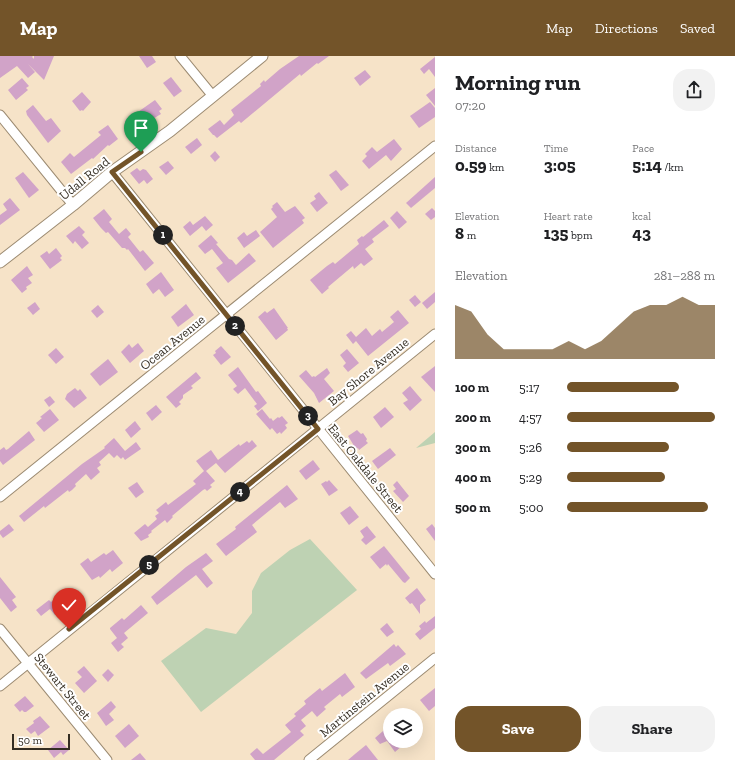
<!DOCTYPE html>
<html lang="en">
<head>
<meta charset="utf-8">
<style>
  :root { --surface:#fff; --page:#f2f2f2; --text:#202124; --muted:#757577; --accent:#735429 }
  body { margin:0; font-family:"Zilla Slab",serif; background:var(--page); color:var(--text); height:100vh; display:flex; flex-direction:column; font-size:15px; white-space:nowrap }
  * { box-sizing:border-box; margin:0 }
  p { font-size:13px; color:var(--muted) }
  .icon { flex:none; width:22px; height:22px; fill:none; stroke:currentColor; stroke-width:2; stroke-linecap:round; stroke-linejoin:round }
  .map { position:relative; flex:1; overflow:hidden }
  .details { display:flex; flex-direction:column; background:var(--surface); width:300px }
  .details>* { flex:none }
  .tools { position:absolute; left:383px; top:652px; display:grid; gap:8px }
  .tools a { display:grid; place-items:center; width:40px; height:40px; border-radius:50%; background:var(--surface); box-shadow:0 4px 16px #0002; font-size:20px }
  .scale { position:absolute; left:12px; bottom:10px; width:58px; box-sizing:border-box; padding-left:4px; border:2px solid #342d22; border-top:0; font-size:11px; line-height:14px; white-space:nowrap; color:#342d22; -webkit-text-stroke:3px #fff; paint-order:stroke }
  .pin { position:absolute; display:grid; place-items:center; width:34px; height:34px; color:#fff; margin:-41px -17px; border-radius:50% 50% 50% 0; rotate:-45deg; box-shadow:0 0 4px #0007 }
  .pin .icon { rotate:45deg }
  .km { position:absolute; width:20px; height:20px; margin:-10px; border-radius:50%; background:#222; color:#fff; font-size:11px; line-height:20px; text-align:center }
  .round { display:grid; place-items:center; flex:none; width:42px; height:42px; border-radius:16px; background:var(--page) }
  .headline { display:flex; align-items:center; justify-content:space-between; height:68px; padding:0 20px }
  h1 { font-size:22px; font-weight:700; line-height:30px }
  .metrics { display:grid; grid-template-columns:repeat(3,1fr); gap:6px; height:68px; padding:4px 20px }
  .metrics div { display:grid; align-content:center }
  .metrics b { font-size:17px; font-weight:700 }
  .metrics small { font-size:11px; font-weight:400 }
  .metrics p { font-size:11px }
  .chart { height:112px; padding:8px 20px }
  .chart p { display:flex; justify-content:space-between }
  .chart svg { width:100%; height:72px; margin-top:4px; fill:var(--accent); opacity:.7 }
  .action { display:flex; gap:8px; margin-top:auto; padding:8px 20px }
  .action a { flex:1; height:46px; border-radius:16px; background:var(--accent); color:#fff; font-size:16px; font-weight:700; line-height:46px; text-align:center }
  .action a+a { background:var(--page); color:var(--text) }
  ul { padding:0 20px; list-style:none; font-size:13px }
  li { display:grid; grid-template-columns:64px 48px 1fr; align-items:center; height:30px }
  li i { height:10px; border-radius:5px; background:var(--accent) }
  header { display:flex; align-items:center; gap:24px; box-sizing:border-box; height:56px; padding:0 20px; background:var(--accent); color:#fff }
  header strong { font-size:19px }
  nav { display:flex; gap:22px; margin-inline-start:auto; font-size:14px }
  main { display:flex; flex:1; min-height:0 }
  .map>svg:first-child { display:block }
  .green { fill:#bed2b3 }
  .building { fill:#d1a3c8 }
  .lines { fill:none; stroke-linecap:round; stroke-linejoin:round }
  .minor-casing { stroke:#9c8b72; stroke-width:11 }
  .tertiary-casing { stroke:#9c8b72; stroke-width:13 }
  .minor { stroke:#fff; stroke-width:9 }
  .tertiary { stroke:#fff; stroke-width:11 }
  .route-casing { stroke:#fff; stroke-width:8 }
  .route { stroke:#735429; stroke-width:5 }
  .labels { text-anchor:middle; stroke-width:4; stroke-linejoin:round; paint-order:stroke }
  .street-label { font-size:13px; fill:#342d22; stroke:#fff }
</style>
</head>
<body>
<header>
<strong>Map</strong>
<nav><a>Map</a><a>Directions</a><a>Saved</a></nav>
</header>
<main>
<div class="map">
<svg width="435" height="704" viewBox="0 0 435 704">
  <rect width="100%" height="100%" fill="#f6e3c8"/>
  <g class="green">
    <path d="M435 376V387L416 392Z"/>
    <path d="M310 483 357 534 201 656 161 605 206 572 236 578 252 557V535L261 517 290 494Z"/>
  </g>
  <g class="building">
    <path d="M0 0H33L32 1 34 3V0H54L44 24 28 8 35 16 28 22 17 10 0 22Z"/>
    <path d="M139 0H152L156 6 147 12Z"/>
    <path d="M299 0H329L318 8 317 7 301 20 300 18 241 67 239 65 217 82 214 79H213L208 73 220 64 224 69 234 59 231 54 261 30 260 28 264 24 265 26 280 13Z"/>
    <path d="M435 1V21L429 13 424 18 420 13Z"/>
    <path d="M365 14 371 21 360 30 354 22Z"/>
    <path d="M171 21 182 35 174 41 163 27Z"/>
    <path d="M22 22 29 30 26 32 28 34 16 44 8 34Z"/>
    <path d="M435 32V50L426 39Z"/>
    <path d="M82 36 91 46 83 55 82 54 80 55 79 54 72 45Z"/>
    <path d="M155 44 162 53 159 55 161 58 151 64 149 61 132 74 125 65Z"/>
    <path d="M430 46 435 52V61L419 72 410 60Z"/>
    <path d="M33 49 46 65 51 62 61 75 48 87 27 59 26 55Z"/>
    <path d="M108 69 118 83 109 90 108 89 93 103 92 102 71 118 61 106 70 97 74 101 101 79 98 76Z"/>
    <path d="M197 82 202 89 191 98 185 91Z"/>
    <path d="M394 83 402 93 391 105 386 99 369 113 362 105 367 100 365 98 372 91 377 96Z"/>
    <path d="M215 95 220 101 215 106 210 100Z"/>
    <path d="M168 105 174 112 166 119 159 111Z"/>
    <path d="M137 112 140 115 143 113 146 114 153 123 147 128 144 124 139 128 130 117Z"/>
    <path d="M336 114 349 129 341 135 329 119Z"/>
    <path d="M23 116 39 134 29 142 15 122Z"/>
    <path d="M435 121V132L411 152 406 147Z"/>
    <path d="M319 136 328 147 317 156 310 147 316 143 314 140Z"/>
    <path d="M10 142 20 154 0 169V159L7 154 3 148Z"/>
    <path d="M277 146 285 156 295 150 305 162 302 164 304 167 273 192 260 176 277 161 271 153 273 151 272 150Z"/>
    <path d="M432 152 435 155V161L431 164 425 158Z"/>
    <path d="M104 153 112 163 109 166 119 178 126 172 131 178 128 181 140 196 143 194 154 207 145 215 128 193 127 194 125 192H122L108 176 106 177 101 172 93 162Z"/>
    <path d="M397 155 407 166 399 173 390 162Z"/>
    <path d="M205 160 213 169 206 175 202 170 190 180 183 171 190 165 193 169Z"/>
    <path d="M384 164 389 170 372 183 374 186 365 193 373 203 364 210 361 207 354 213 353 210 328 231 329 232 322 238 310 224 327 210 333 206 335 208 359 188 357 184 362 180 363 181Z"/>
    <path d="M79 170 85 176 82 179 89 187 82 193 75 185 73 188 66 180Z"/>
    <path d="M256 174 260 180 244 192 237 182 244 176 247 180Z"/>
    <path d="M211 179 218 187 216 188 229 203 232 204 236 209 249 197 256 205 228 227 216 212 223 207 212 193 205 198 198 190Z"/>
    <path d="M56 192 62 200 60 202 62 204 50 213 40 200 47 195 49 198Z"/>
    <path d="M27 210 33 219 28 222 32 227 26 231 27 233 22 237 11 224Z"/>
    <path d="M161 216 174 234 165 241 159 233 153 238 146 228Z"/>
    <path d="M435 236V246L427 253 422 247Z"/>
    <path d="M415 239 421 246 415 251 409 244Z"/>
    <path d="M35 246 40 253 33 259 27 252Z"/>
    <path d="M186 248 194 259 178 271 171 261Z"/>
    <path d="M98 249 104 256 97 262 91 255Z"/>
    <path d="M274 252 288 272H287L288 274 276 284 258 261 265 255 267 257Z"/>
    <path d="M398 254 409 267 368 300 356 285 353 288 346 279 351 275 356 281 366 272 372 280 380 273 382 276 394 266 390 261Z"/>
    <path d="M138 287 144 295 130 307 121 296 129 288 132 292Z"/>
    <path d="M221 290 231 301 221 309 213 299 216 297 215 295Z"/>
    <path d="M56 292 64 301 56 308 48 299Z"/>
    <path d="M347 293 359 307 348 316 343 310 346 307 340 299Z"/>
    <path d="M108 303 118 316 100 330 90 318Z"/>
    <path d="M435 310V336L421 321Z"/>
    <path d="M238 311 256 336 258 335 267 347 258 355 254 350 257 348 245 332 238 338 233 333 237 330 228 319Z"/>
    <path d="M327 312 330 317 324 323 334 335 319 347 314 337 299 320 306 314 312 321 314 320 315 321Z"/>
    <path d="M196 316 201 322 191 330 193 332 183 339V342L179 346 181 348 176 352 166 341Z"/>
    <path d="M410 330 422 344 410 355 403 347 408 344 402 337Z"/>
    <path d="M75 332 78 335 80 333 87 342 74 352 65 343 67 338Z"/>
    <path d="M50 340 55 346 49 351 44 344Z"/>
    <path d="M156 349 162 356 152 365 146 357Z"/>
    <path d="M385 351 394 361 381 372 373 361Z"/>
    <path d="M50 353 59 364 44 376 36 367 42 362 40 361Z"/>
    <path d="M262 353 270 363 271 362 273 365 278 361 279 362 282 360 288 367 285 369 287 372 281 378 280 376 277 378 272 372 270 374 256 358Z"/>
    <path d="M135 365 141 373 131 382 125 374Z"/>
    <path d="M357 374 361 378 363 377 367 383 366 385 368 387 359 394 358 392 356 393 348 380Z"/>
    <path d="M29 375 35 384 3 409 0 405V394L4 391 6 394 8 393Z"/>
    <path d="M114 382 125 395 136 386 141 393 125 404 123 401 121 403 117 399 114 402 109 397 99 406 101 409 97 412 100 416 91 424 86 418 75 428 76 430 72 434 69 436 68 434 45 452 44 450 24 466 19 460 82 408 105 392 104 391Z"/>
    <path d="M252 384 257 390 225 417 216 407 206 415 215 425 210 429 212 431 207 435 205 433 203 434 172 460 173 461 167 467 165 464 151 475 152 476 148 479 149 481 141 485 134 477 145 468 148 471 157 463 155 460 159 457 156 454 166 446 168 449 196 428 193 425 204 415 196 405 211 394 218 404 239 388 240 390 247 385 249 387Z"/>
    <path d="M390 392 396 399 378 413 372 405Z"/>
    <path d="M313 404 320 413 306 424 299 415Z"/>
    <path d="M329 424 338 434 329 440 321 428 326 425 327 426Z"/>
    <path d="M397 425 409 440 403 446 393 435 396 433 393 429Z"/>
    <path d="M137 426 144 436 136 442 128 432Z"/>
    <path d="M287 429 298 443 285 452 280 446 264 459 252 469 257 476 226 500 216 488 236 473 235 471Z"/>
    <path d="M350 450 359 461 349 469 340 457Z"/>
    <path d="M9 468 14 474 3 482 0 478V475Z"/>
    <path d="M432 468 435 472V485L426 473Z"/>
    <path d="M367 470 376 481 366 489 361 484 364 481 360 475Z"/>
    <path d="M384 490 410 522 405 527 403 526 388 508 387 510 386 508 380 513 370 501Z"/>
    <path d="M113 494 123 507 112 516 110 513 100 522 99 520 92 524 80 508 88 502 91 506 104 497 106 499Z"/>
    <path d="M206 497 213 505 202 513 213 527 207 532 196 519 157 549 151 541 186 511Z"/>
    <path d="M0 521 16 541 12 544 17 551 11 556 0 542Z"/>
    <path d="M417 532 426 544 420 549V558L412 547 410 548 405 542Z"/>
    <path d="M60 539 68 549 55 559 50 553 41 560 36 554 49 544 51 546Z"/>
    <path d="M141 549 148 557 124 577 128 582 121 588 124 591 118 596 111 587 117 582 110 573V572L122 562 124 564Z"/>
    <path d="M435 560V572L420 584 415 578 421 573 419 570 425 565 426 567Z"/>
    <path d="M387 567 394 576 387 581 380 573Z"/>
    <path d="M394 588 396 591 398 589 406 598 390 610 388 607 366 623 360 617Z"/>
    <path d="M84 610 97 625 84 637 75 627 82 621 77 616Z"/>
    <path d="M108 613 114 619 108 626 102 619Z"/>
    <path d="M345 617 355 631 342 641 340 638 324 651 326 653 317 661 312 655 301 664 306 670 300 675 304 679 274 704H255L250 698 257 692 263 698 291 676 285 669 296 660 294 658 306 648 304 645 320 632 322 635Z"/>
    <path d="M435 632V650L429 655 420 644Z"/>
    <path d="M25 640 34 650 26 656H24L22 654 20 656 14 649Z"/>
    <path d="M111 645 116 651 109 658 114 664 106 670 97 657Z"/>
    <path d="M40 660 50 671 38 680 35 675 31 678 26 673 34 667 33 665Z"/>
    <path d="M129 668 139 680 125 692 115 680Z"/>
    <path d="M390 669V685H400L403 689 395 696 387 685 380 688 375 682Z"/>
    <path d="M60 684 69 694 63 699 61 696 54 702 48 694Z"/>
    <path d="M366 689 378 704H348L355 698Z"/>
    <path d="M140 697 146 704H131Z"/>
  </g>
  <g class="lines">
    <defs>
      <g id="minor">
        <path d="M180 0 212 39"/>
        <path d="M0 59 73 149"/>
        <path d="M112 116 435 518"/>
        <path d="M0 441 435 90"/>
        <path d="M0 573 107 704"/>
        <path d="M0 630 435 278"/>
        <path d="M309 704 435 602"/>
      </g>
      <path id="tertiary" d="M0 206 73 149 112 116 170 75 262 0"/>
    </defs>
    <use href="#minor" class="minor-casing"/>
    <use href="#tertiary" class="tertiary-casing"/>
    <use href="#minor" class="minor"/>
    <use href="#tertiary" class="tertiary"/>
  </g>
  <g class="lines">
    <defs>
      <path id="route" d="M69 573 318 373 112 116 141 96"/>
    </defs>
    <use href="#route" class="route-casing"/>
    <use href="#route" class="route"/>
  </g>
  <g class="labels">
    <g class="street-label">
      <text transform="translate(84 122) rotate(-39)" y="5">Udall Road</text>
      <text transform="translate(172 286) rotate(-39)" y="5">Ocean Avenue</text>
      <text transform="translate(368 315) rotate(-39)" y="5">Bay Shore Avenue</text>
      <text transform="translate(366 412) rotate(51)" y="5">East Oakdale Street</text>
      <text transform="translate(63 630) rotate(51)" y="5">Stewart Street</text>
      <text transform="translate(364 643) rotate(-39)" y="5">Martinstein Avenue</text>
    </g>
  </g>
</svg>
<div class="tools">
<a><svg class="icon" aria-label="layers" viewBox="0 0 24 24"><path d="M12 4l9 5-9 5-9-5zM3 14l9 5 9-5"/></svg></a>
</div>
<div class="scale">50 m</div>
<div class="pin" style="left:141px;top:96px;background:#1e9e55"><svg class="icon" aria-label="arrive" viewBox="0 0 24 24"><path d="M6 21V4h12l-3 4 3 4H6"/></svg></div>
<div class="pin" style="left:69px;top:573px;background:#d93025"><svg class="icon" aria-label="check" viewBox="0 0 24 24"><path d="M5 12l5 5 9-10"/></svg></div>
<b class="km" style="left:163px;top:179px">1</b>
<b class="km" style="left:235px;top:270px">2</b>
<b class="km" style="left:308px;top:360px">3</b>
<b class="km" style="left:240px;top:436px">4</b>
<b class="km" style="left:149px;top:509px">5</b>
</div>
<section class="details">
<div class="headline"><div><h1>Morning run</h1><p>07:20</p></div><a class="round"><svg class="icon" aria-label="share" viewBox="0 0 24 24"><path d="M12 15V3M7 8l5-5 5 5M5 13v7h14v-7"/></svg></a></div>
<div class="metrics">
<div><p>Distance</p><b>0.59<small> km</small></b></div>
<div><p>Time</p><b>3:05</b></div>
<div><p>Pace</p><b>5:14<small> /km</small></b></div>
</div>
<div class="metrics">
<div><p>Elevation</p><b>8<small> m</small></b></div>
<div><p>Heart rate</p><b>135<small> bpm</small></b></div>
<div><p>kcal</p><b>43</b></div>
</div>
<div class="chart"><p><span>Elevation</span>281–288 m</p>
<svg viewBox="0 0 160 44" preserveAspectRatio="none"><path d="M0 44V11L10 15L20 29L30 38L40 38L50 38L60 38L70 33L80 38L90 33L100 24L110 15L120 11L130 11L140 6L150 11L160 11V44z"/></svg>
</div>
<ul>
<li><b>100 m</b>5:17<i style="width:76%"></i></li>
<li><b>200 m</b>4:57<i style="width:100%"></i></li>
<li><b>300 m</b>5:26<i style="width:69%"></i></li>
<li><b>400 m</b>5:29<i style="width:66%"></i></li>
<li><b>500 m</b>5:00<i style="width:95%"></i></li>
</ul>
<div class="action"><a>Save</a><a>Share</a></div>
</section>
</main>
</body>
</html>
